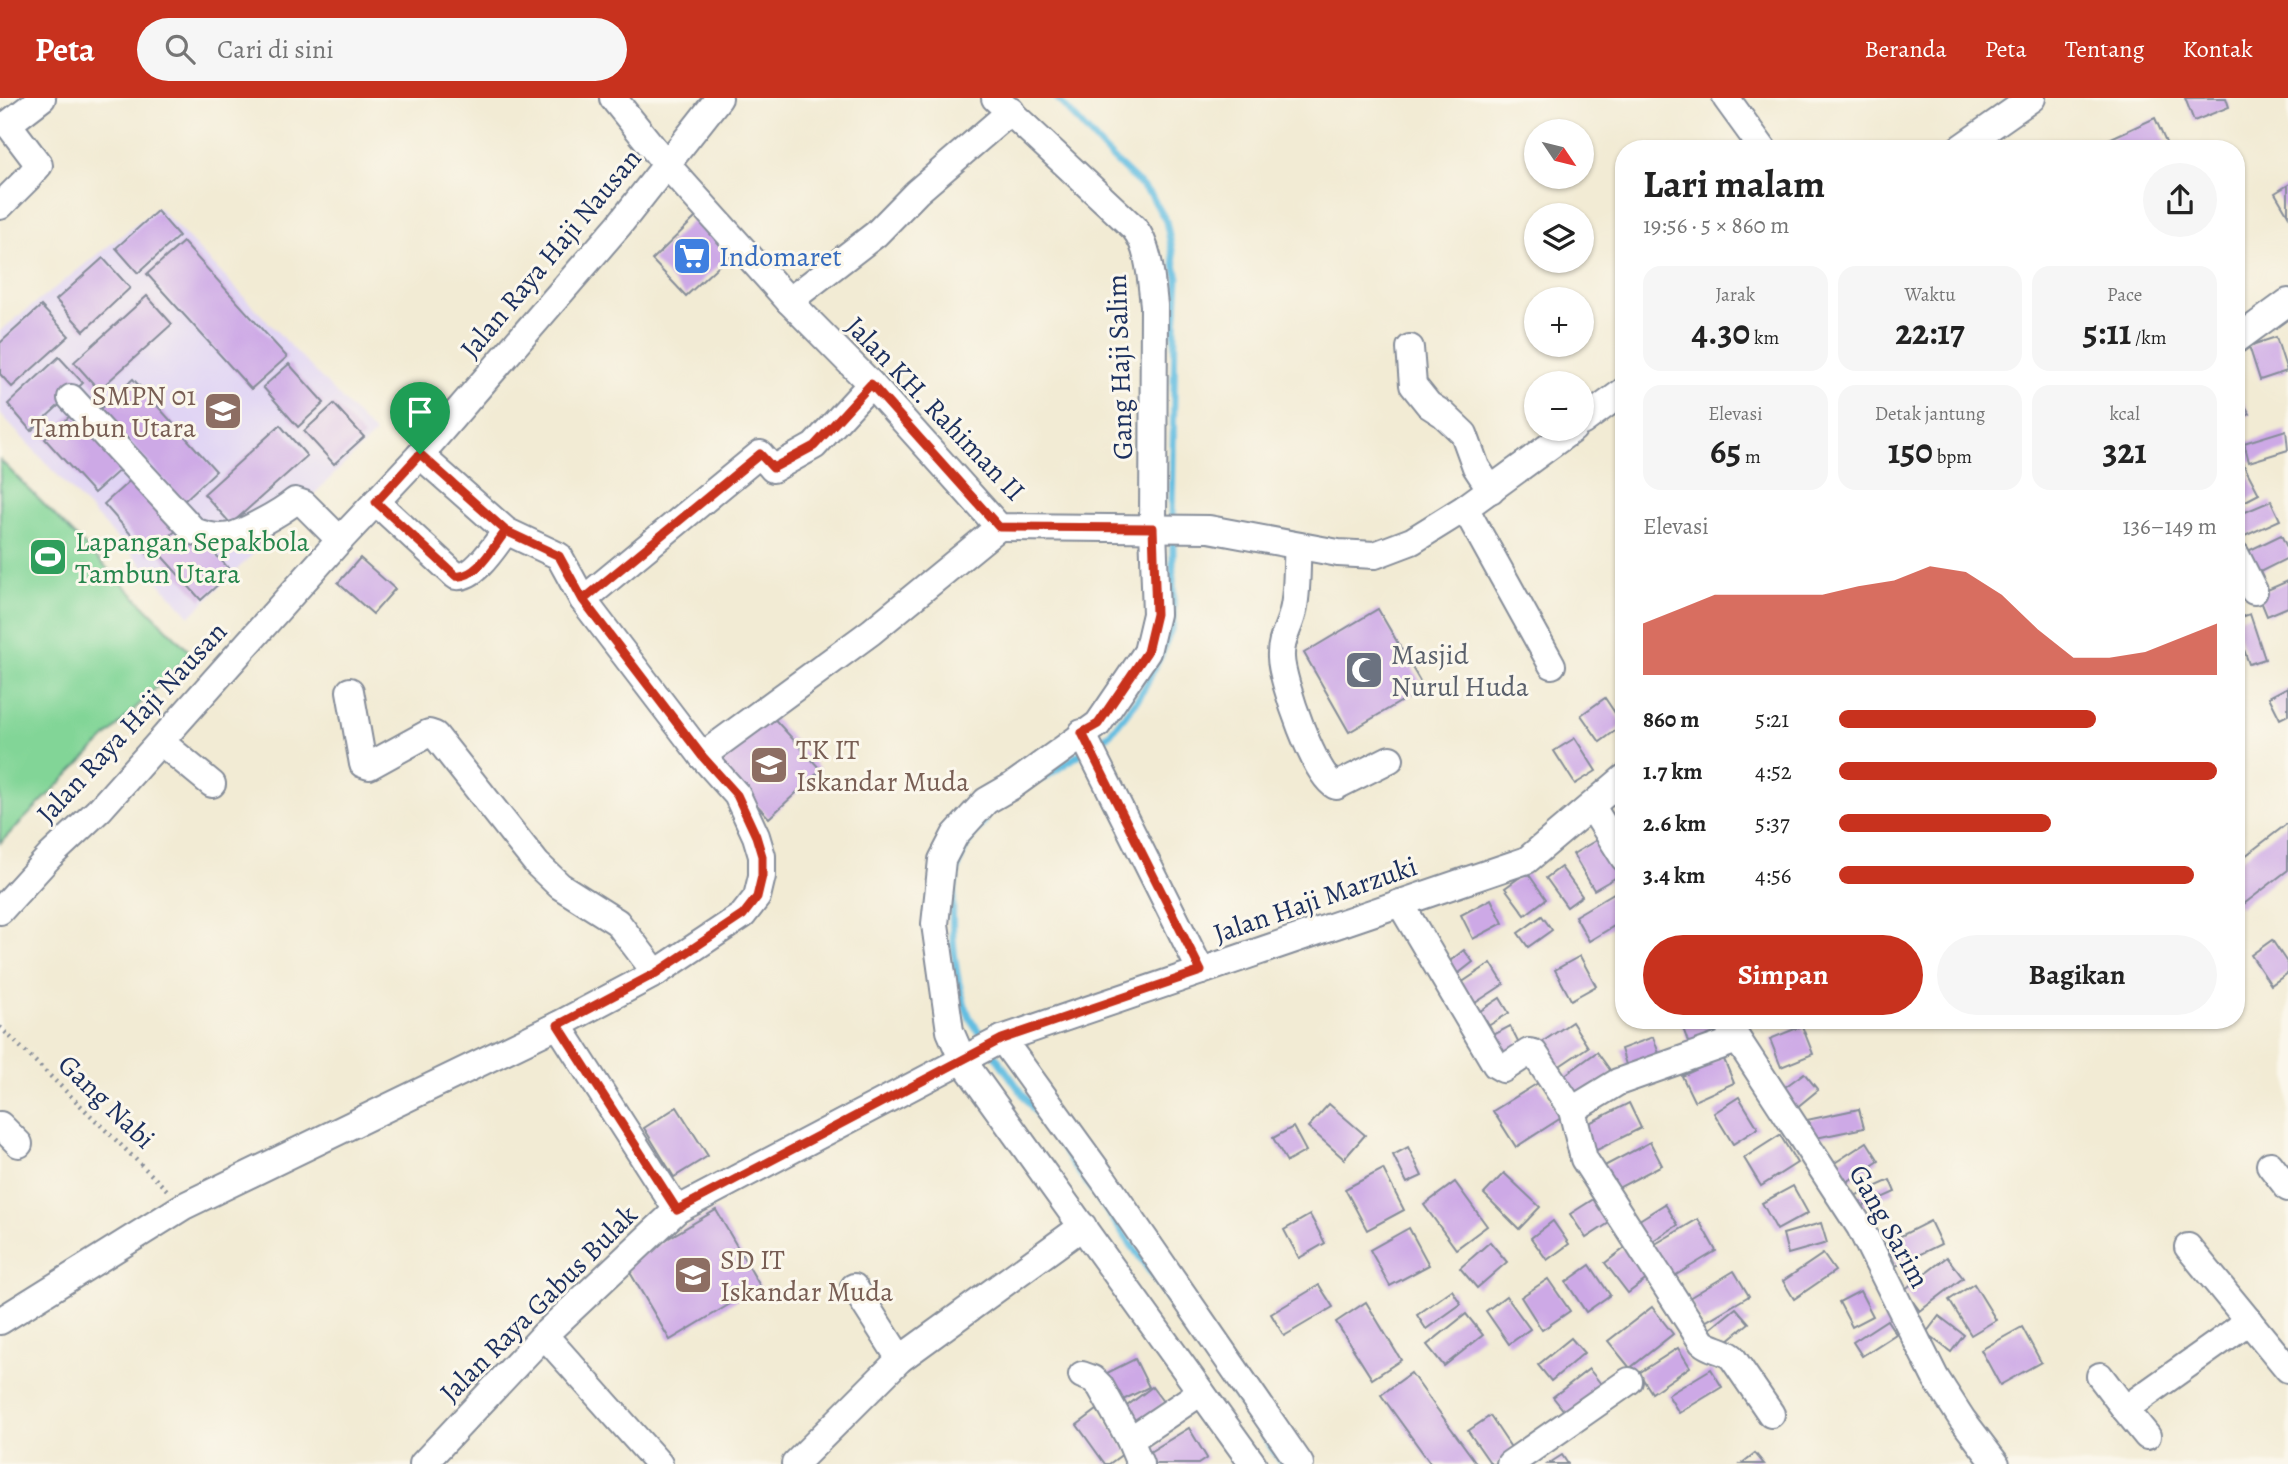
<!DOCTYPE html>
<html lang="id">
<head>
<meta charset="utf-8">
<style>
  :root { --surface:#fff; --page:#f6f6f6; --text:#222; --muted:#767676; --accent:#c8321e }
  body { margin:0; font-family:Alegreya,serif; background:var(--page); color:var(--text); height:100vh; display:flex; flex-direction:column; font-size:26px; white-space:nowrap }
  * { box-sizing:border-box; margin:0 }
  p { font-size:23px; color:var(--muted) }
  .icon { flex:none; width:38px; height:38px; fill:none; stroke:currentColor; stroke-width:2; stroke-linecap:round; stroke-linejoin:round }
  .map { position:relative; flex:1; overflow:hidden }
  .side { position:absolute; left:1615px; top:42px; width:630px; height:889px; display:flex; flex-direction:column; background:var(--surface); border-radius:28px; box-shadow:0 2px 5px #0004 }
  .side>* { flex:none }
  .needle { width:46px; rotate:125deg }
  .controls { position:absolute; left:1524px; top:21px; display:grid; gap:14px }
  .controls a { display:grid; place-items:center; width:70px; height:70px; border-radius:50%; background:var(--surface); box-shadow:0 2px 5px #0004; font-size:35px }
  .pin { position:absolute; display:grid; place-items:center; width:60px; height:60px; color:#fff; margin:-72px -30px; border-radius:50% 50% 50% 0; rotate:-45deg; box-shadow:0 0 7px #0007 }
  .pin .icon { rotate:45deg }
  .round { display:grid; place-items:center; flex:none; width:74px; height:74px; border-radius:37px; background:var(--page) }
  .headline { display:flex; align-items:center; justify-content:space-between; height:119px; padding:0 28px }
  h1 { font-size:38px; font-weight:600; line-height:52px }
  .metrics { display:grid; grid-template-columns:repeat(3,1fr); gap:10px; height:119px; padding:7px 28px }
  .metrics div { display:grid; align-content:center; border-radius:18px; background:var(--page); text-align:center }
  .metrics b { font-size:35px; font-weight:600 }
  .metrics small { font-size:19px; font-weight:400 }
  .metrics p { font-size:19px }
  .chart { height:196px; padding:14px 28px }
  .chart p { display:flex; justify-content:space-between }
  .chart svg { width:100%; height:126px; margin-top:7px; fill:var(--accent); opacity:.7 }
  .cta { display:flex; gap:14px; margin-top:auto; padding:14px 28px }
  .cta a { flex:1; height:80px; border-radius:42px; background:var(--accent); color:#fff; font-size:28px; font-weight:600; line-height:80px; text-align:center }
  .cta a+a { background:var(--page); color:var(--text) }
  ul { padding:0 28px; list-style:none; font-size:23px }
  li { display:grid; grid-template-columns:112px 84px 1fr; align-items:center; height:52px }
  li i { height:18px; border-radius:9px; background:var(--accent) }
  header { display:flex; align-items:center; gap:42px; box-sizing:border-box; height:98px; padding:0 35px; background:var(--accent); color:#fff }
  header strong { font-size:33px }
  nav { display:flex; gap:38px; margin-inline-start:auto; font-size:24px }
  .search { width:490px; height:63px; background:var(--page); display:flex; align-items:center; gap:18px; box-sizing:border-box; padding:0 24px; border-radius:38px; color:var(--muted); font-size:26px }
  .map>svg:first-child { display:block }
  .built { fill:#e0d4f4; fill-rule:evenodd }
  .green { fill:#82d597; stroke:#4e827a; stroke-width:2 }
  .lines { fill:none; stroke-linecap:round; stroke-linejoin:round }
  .stream { stroke:#64bee1; stroke-width:7 }
  .building { fill:#cda9e6 }
  .minor-casing { stroke:#868d99; stroke-width:30 }
  .path { stroke:#868d99; stroke-width:4.5; stroke-dasharray:2 5; stroke-linecap:butt }
  .minor { stroke:#fff; stroke-width:26 }
  .route-casing { stroke:#fff; stroke-width:14 }
  .route { stroke:#c8321e; stroke-width:9 }
  .labels { text-anchor:middle; stroke-width:6; stroke-linejoin:round; paint-order:stroke }
  .street-label { font-size:28px; fill:#1b2f5e; stroke:#fbf7ec }
  .shop-label { font-size:28px; fill:#366cbe; stroke:#fbf7ec; text-anchor:start }
  .education-label { font-size:28px; fill:#785e54; stroke:#fbf7ec; text-anchor:start }
  .leisure-label { font-size:28px; fill:#27864d; stroke:#fbf7ec; text-anchor:start }
  .worship-label { font-size:28px; fill:#5b616d; stroke:#fbf7ec; text-anchor:start }
</style>
</head>
<body>
<header>
<strong>Peta</strong>
<div class="search"><svg class="icon" aria-label="search" viewBox="0 0 24 24"><circle cx="10" cy="10" r="6"/><path d="M15 15l6 6"/></svg>Cari di sini</div>
<nav><a>Beranda</a><a>Peta</a><a>Tentang</a><a>Kontak</a></nav>
</header>
<div class="map">
<svg width="2288" height="1366" viewBox="0 0 2288 1366">
  <rect width="100%" height="100%" fill="#fbf7ec"/>
  <filter id="ink" filterUnits="userSpaceOnUse"><feTurbulence type="fractalNoise" baseFrequency=".0143" numOctaves="2"/><feDisplacementMap in="SourceGraphic" scale="14" xChannelSelector="R" yChannelSelector="G"/><feConvolveMatrix kernelMatrix="1 2 1 2 8 2 1 2 1" color-interpolation-filters="sRGB"/></filter>
  <filter id="wash" filterUnits="userSpaceOnUse"><feTurbulence type="fractalNoise" baseFrequency=".00686" numOctaves="4" result="noise"/><feDisplacementMap in="SourceGraphic" scale="28" xChannelSelector="R" yChannelSelector="G"/><feGaussianBlur stdDeviation="1.57" result="paint"/><feColorMatrix in="noise" values="0 0 0 0 0 0 0 0 0 0 0 0 0 0 0 0 0 1.4 0 .05"/><feComposite in="paint" operator="in"/></filter>
  <g filter="url(#wash)">
    <rect width="100%" height="100%" fill="#f2ebd4"/>
    <path class="built" d="M158 109 375 336 190 518 0 316V276L13 289 68 238 41 208 0 245V233ZM183 144 287 259 252 291 148 175ZM103 160 130 191 84 232 56 202ZM148 198 172 226 99 292 75 264ZM289 266 324 305 298 328 264 290ZM133 281 216 373 184 403 101 311ZM334 306 364 339 334 366 305 333ZM73 316 122 370 94 395ZM279 328 307 358 232 426 204 396ZM135 378 149 456 104 407ZM159 455 231 474 201 502Z"/>
    <path class="green" d="M0 362 191 555 0 745Z"/>
    <g class="lines">
      <g class="stream">
        <path d="M1057 0 1106 54 1151 97 1166 123 1178 180 1175 230 1172 425"/>
        <path d="M1044 680 1110 636 1140 598 1161 557 1173 526V437"/>
        <path d="M984 724C975 735 965 746 961 760 946 802 952 880 970 920 974 927 980 935 985 942"/>
        <path d="M991 952 1135 1152 1283 1366"/>
      </g>
    </g>
    <g id="blocks">
      <g class="building">
        <path d="M2185 0H2226L2229 9 2194 23Z"/>
        <path d="M2155 20 2168 49 2114 51 2109 41Z"/>
        <path d="M2288 87V117L2275 95Z"/>
        <path d="M157 113 179 138 138 175 116 150Z"/>
        <path d="M697 118 732 155 686 198 652 162Z"/>
        <path d="M183 144 287 259 251 291 147 176Z"/>
        <path d="M103 160 130 190 84 233 56 202Z"/>
        <path d="M147 198 172 226 99 292 74 264Z"/>
        <path d="M41 208 69 238 12 289 0 276V245Z"/>
        <path d="M2276 239 2287 273 2260 282 2249 248Z"/>
        <path d="M59 259 83 285 31 333 8 306Z"/>
        <path d="M289 266 324 305 298 329 263 289Z"/>
        <path d="M133 281 216 373 184 403 100 311Z"/>
        <path d="M2236 293 2250 316 2236 324Z"/>
        <path d="M334 306 364 339 334 366 304 333Z"/>
        <path d="M73 315 122 370 94 395 45 341Z"/>
        <path d="M280 327 307 358 231 426 204 396Z"/>
        <path d="M2286 332 2288 352 2249 364 2244 345Z"/>
        <path d="M2241 362 2259 396 2236 408V365Z"/>
        <path d="M135 378 181 428 149 457 104 406Z"/>
        <path d="M2271 403 2280 422 2236 442V418Z"/>
        <path d="M189 428 232 474 201 502 159 455Z"/>
        <path d="M2281 437 2288 451V460L2256 476 2246 454Z"/>
        <path d="M360 460 395 491 373 516 338 485Z"/>
        <path d="M2288 483V509L2267 518 2258 496Z"/>
        <path d="M1378 511 1424 590 1349 634 1304 555Z"/>
        <path d="M2250 516 2265 561 2249 566 2236 529V521Z"/>
        <path d="M2288 589V617L2280 621 2269 599Z"/>
        <path d="M1605 600 1623 627 1600 644 1581 617Z"/>
        <path d="M769 615 821 672 769 720 716 663Z"/>
        <path d="M1575 640 1596 673 1575 686 1554 653Z"/>
        <path d="M2288 725V772L2240 809 2236 805V765Z"/>
        <path d="M1600 740 1622 776 1594 792 1573 756Z"/>
        <path d="M1561 769 1582 798 1567 809 1546 780Z"/>
        <path d="M1527 774 1546 801 1525 817 1505 790Z"/>
        <path d="M1624 789V822L1589 843 1575 818Z"/>
        <path d="M1491 801 1503 825 1473 841 1461 817Z"/>
        <path d="M1542 818 1552 832 1528 849 1518 835Z"/>
        <path d="M2272 842 2288 866V875L2271 887 2251 857Z"/>
        <path d="M1464 852 1473 864 1450 882 1441 870Z"/>
        <path d="M1580 858 1596 888 1571 902 1555 872Z"/>
        <path d="M1491 865 1504 886 1466 911 1452 891Z"/>
        <path d="M1500 900 1509 915 1480 933 1471 919Z"/>
        <path d="M1680 922H1718L1725 939 1691 952Z"/>
        <path d="M1572 924 1588 949 1555 971 1539 946Z"/>
        <path d="M1510 928 1520 948 1497 961 1486 941Z"/>
        <path d="M1802 928 1813 956 1781 969 1770 941Z"/>
        <path d="M1653 939 1662 964 1629 976 1621 951Z"/>
        <path d="M1597 954 1613 976 1574 1004 1558 982Z"/>
        <path d="M1723 959 1734 985 1694 1003 1682 978Z"/>
        <path d="M1804 975 1818 992 1791 1014 1777 995Z"/>
        <path d="M1538 985 1561 1020 1516 1049 1493 1013Z"/>
        <path d="M1739 999 1758 1030 1733 1046 1714 1015Z"/>
        <path d="M1629 1005 1641 1030 1589 1056 1577 1031Z"/>
        <path d="M1329 1006 1365 1037 1344 1061 1308 1029Z"/>
        <path d="M677 1009 708 1058 674 1079 644 1030Z"/>
        <path d="M1859 1011 1864 1030 1811 1041 1807 1022Z"/>
        <path d="M1293 1029 1306 1053 1287 1064 1273 1040Z"/>
        <path d="M1780 1037 1797 1065 1761 1088 1744 1060Z"/>
        <path d="M1650 1044 1662 1067 1607 1096 1595 1073Z"/>
        <path d="M1867 1044 1879 1063 1842 1087 1830 1068Z"/>
        <path d="M1408 1049 1422 1078 1407 1085 1393 1057Z"/>
        <path d="M1383 1071 1404 1112 1367 1132 1345 1091Z"/>
        <path d="M1504 1075 1540 1109 1519 1131 1484 1096Z"/>
        <path d="M1890 1082 1895 1094 1857 1111 1852 1099Z"/>
        <path d="M1455 1084 1487 1128 1456 1151 1424 1107Z"/>
        <path d="M1793 1088 1808 1115 1777 1132 1762 1105Z"/>
        <path d="M1597 1099 1612 1123 1586 1140 1570 1116Z"/>
        <path d="M1665 1106 1678 1127 1646 1147 1633 1126Z"/>
        <path d="M716 1112 760 1188 670 1242 625 1166Z"/>
        <path d="M1310 1117 1325 1145 1299 1160 1284 1132Z"/>
        <path d="M1698 1121 1716 1153 1671 1180 1652 1148Z"/>
        <path d="M1553 1123 1569 1146 1547 1162 1531 1140Z"/>
        <path d="M1930 1123 1941 1146 1896 1168 1885 1146Z"/>
        <path d="M1821 1125 1827 1145 1788 1156 1783 1136Z"/>
        <path d="M1409 1130 1429 1167 1390 1188 1370 1152Z"/>
        <path d="M1490 1144 1507 1164 1477 1190 1460 1170Z"/>
        <path d="M1625 1150 1648 1180 1628 1195 1605 1165Z"/>
        <path d="M1823 1156 1835 1173 1794 1201 1783 1183Z"/>
        <path d="M1947 1159 1963 1180 1920 1213 1904 1192Z"/>
        <path d="M1590 1167 1610 1197 1586 1214 1566 1184Z"/>
        <path d="M1734 1173 1749 1198 1703 1225 1689 1200Z"/>
        <path d="M1548 1181 1570 1213 1542 1232 1521 1199Z"/>
        <path d="M1974 1186 1996 1222 1971 1237 1949 1202Z"/>
        <path d="M1319 1187 1333 1209 1284 1238 1271 1216Z"/>
        <path d="M1452 1192 1461 1206 1426 1231 1417 1217Z"/>
        <path d="M1860 1193 1873 1218 1852 1229 1839 1204Z"/>
        <path d="M1506 1198 1530 1231 1509 1246 1486 1213Z"/>
        <path d="M1366 1204 1401 1262 1372 1281 1336 1224Z"/>
        <path d="M1652 1209 1673 1236 1630 1270 1608 1243Z"/>
        <path d="M1736 1210 1749 1225 1722 1247 1710 1231Z"/>
        <path d="M1466 1216 1483 1237 1444 1268 1427 1247Z"/>
        <path d="M1939 1218 1964 1237 1951 1254 1926 1235Z"/>
        <path d="M1887 1222 1896 1236 1862 1258 1853 1244Z"/>
        <path d="M2022 1229 2041 1264 2000 1287 1981 1252Z"/>
        <path d="M1571 1240 1584 1255 1551 1283 1538 1267Z"/>
        <path d="M1678 1250 1690 1269 1652 1295 1639 1275Z"/>
        <path d="M1135 1261 1149 1289 1117 1305 1103 1277Z"/>
        <path d="M1589 1271 1605 1291 1569 1319 1553 1299Z"/>
        <path d="M1711 1271 1722 1289 1679 1315 1668 1297Z"/>
        <path d="M1411 1275 1477 1366H1431L1381 1297Z"/>
        <path d="M1152 1289 1164 1305 1135 1327 1123 1311Z"/>
        <path d="M1097 1312 1127 1353 1109 1366H1105L1077 1327Z"/>
        <path d="M1490 1318 1514 1354 1496 1366H1491L1468 1333Z"/>
        <path d="M1189 1330 1207 1360 1198 1366H1155L1148 1355Z"/>
        <path d="M1755 1355 1764 1366H1741Z"/>
        <path d="M1562 1357 1568 1366H1548Z"/>
      </g>
    </g>
  </g>
  <g filter="url(#ink)">
    <use href="#blocks" fill-opacity="0" stroke="#868d99" stroke-width="2"/>
    <g class="lines">
      <defs>
        <g id="minor">
          <path d="M613 0 666 66 789 203 871 286 999 429 1209 431 1338 455 1375 457 1412 443 1465 410 1573 331"/>
          <path d="M995 0 1134 130C1150 149 1151 183 1154 207L1153 430 1156 516 1147 554 1098 626 1012 688 986 703 955 737 942 762 935 826 950 933 963 963 1253 1366"/>
          <path d="M1726 0 1763 51"/>
          <path d="M1959 51 2032 0"/>
          <path d="M0 108 27 81 39 67 8 26 42 0"/>
          <path d="M789 203 876 136 917 94 1011 13"/>
          <path d="M2236 242 2288 204"/>
          <path d="M1410 250 1413 287 1429 307 1443 316 1464 336 1476 369 1491 392"/>
          <path d="M71 300 194 433C224 445 236 438 262 424 275 417 284 412 295 403L304 406 340 442"/>
          <path d="M1582 324 1624 293"/>
          <path d="M376 404 456 478C475 481 495 447 506 433"/>
          <path d="M1465 410 1552 567"/>
          <path d="M1298 448C1296 469 1298 493 1293 513 1290 529 1280 541 1281 559 1281 581 1316 683 1336 688L1390 661"/>
          <path d="M2236 457 2254 493"/>
          <path d="M583 502 760 356 773 371 814 348 871 286"/>
          <path d="M350 593 363 666 369 668 429 635 435 637 537 766 560 788 617 824 656 875"/>
          <path d="M1082 635 1201 873"/>
          <path d="M161 644 212 686"/>
          <path d="M702 658 871 534 999 429"/>
          <path d="M1592 709 1624 760"/>
          <path d="M1400 805 1496 967 1503 971 1529 954 1534 955 1572 1012 1618 984 1737 942"/>
          <path d="M0 813 50 758 100 711 340 442 420 357 619 127 719 0"/>
          <path d="M1725 922 1860 1129 1935 1279 1962 1321 1996 1366"/>
          <path d="M558 927 677 1112"/>
          <path d="M1002 941 1104 1082 1300 1366"/>
          <path d="M1572 1012 1584 1061 1702 1244C1711 1252 1722 1251 1732 1259L1771 1316"/>
          <path d="M0 1027 19 1046"/>
          <path d="M2270 1067 2288 1090"/>
          <path d="M2188 1149 2288 1271"/>
          <path d="M854 1189 900 1261"/>
          <path d="M0 1223 184 1108 558 927 656 875 743 817 757 799 762 778V758L756 738 737 697 702 658 583 502 559 458 506 433 420 357"/>
          <path d="M544 1237 659 1366"/>
          <path d="M1082 1277 1093 1281 1100 1288 1130 1342"/>
          <path d="M2100 1278 2125 1311"/>
          <path d="M2147 1338 2125 1311 2249 1223"/>
          <path d="M423 1366 544 1237 677 1112 1002 941 1527 762 1624 680"/>
          <path d="M795 1366 900 1261 1083 1128"/>
          <path d="M1140 1366 1130 1342 1201 1294"/>
          <path d="M1510 1366 1629 1283"/>
        </g>
      </defs>
      <use href="#minor" class="minor-casing"/>
      <path class="path" d="M0 929 167 1092"/>
      <use href="#minor" class="minor"/>
    </g>
  </g>
  <g class="lines" filter="url(#ink)">
    <defs>
      <path id="route" d="M420 356 506 433 559 458 583 502 702 658 737 697 756 738 762 758V778L757 799 743 817 656 875 558 927 677 1112 1002 941 1201 873 1082 635 1098 626 1147 554 1156 516 1153 430 999 429 871 286 814 348 773 370 760 356 583 502 559 458 506 433C494 447 477 481 456 478L376 404 420 356"/>
    </defs>
    <use href="#route" class="route-casing"/>
    <use href="#route" class="route"/>
  </g>
  <defs>
    <symbol id="supermarket-square" viewBox="-11 -11 22 22"><rect x="-9" y="-9" width="18" height="18" rx="4" fill="#3f7fe0" stroke="#fbf7ec"/><path d="M-6-5.5h2.5l.6 2H6L4.5 2H-2.5L-4.4-4H-6ZM-1.5 3.2a1.3 1.3 0 1 0 .1 0ZM3 3.2a1.3 1.3 0 1 0 .1 0Z" fill="#fff"/></symbol>
    <symbol id="school-square" viewBox="-11 -11 22 22"><rect x="-9" y="-9" width="18" height="18" rx="4" fill="#8d6e63" stroke="#fbf7ec"/><path d="M0-5L7-2L0 1L-7-2ZM-4 1L0 2.5L4 1V4Q0 6-4 4Z" fill="#fff"/></symbol>
    <symbol id="stadium-square" viewBox="-11 -11 22 22"><rect x="-9" y="-9" width="18" height="18" rx="4" fill="#2e9e5b" stroke="#fbf7ec"/><path d="M0-5a6.5 5 0 1 0 0 10a6.5 5 0 1 0 0-10ZM-3.5-1.8h7v3.6h-7Z" fill="#fff"/></symbol>
    <symbol id="mosque-square" viewBox="-11 -11 22 22"><rect x="-9" y="-9" width="18" height="18" rx="4" fill="#6b7280" stroke="#fbf7ec"/><path d="M3.5-4.9A6 6 0 1 0 3.5 4.9A5 5 0 1 1 3.5-4.9Z" fill="#fff"/></symbol>
  </defs>
  <g fill-rule="evenodd">
    <use href="#supermarket-square" x="670" y="136" width="44" height="44"/>
    <use href="#school-square" x="201" y="291" width="44" height="44"/>
    <use href="#stadium-square" x="26" y="437" width="44" height="44"/>
    <use href="#mosque-square" x="1342" y="550" width="44" height="44"/>
    <use href="#school-square" x="747" y="645" width="44" height="44"/>
    <use href="#school-square" x="671" y="1155" width="44" height="44"/>
  </g>
  <g class="labels">
    <g class="street-label">
      <text transform="translate(550 155) rotate(-50)" y="10">Jalan Raya Haji Nausan</text>
      <text transform="translate(1119 269) rotate(-92)" y="10">Gang Haji Salim</text>
      <text transform="translate(936 310) rotate(46)" y="10">Jalan KH. Rahiman II</text>
      <text transform="translate(131 624) rotate(-47)" y="10">Jalan Raya Haji Nausan</text>
      <text transform="translate(1315 801) rotate(-19)" y="10">Jalan Haji Marzuki</text>
      <text transform="translate(107 1003) rotate(44)" y="10">Gang Nabi</text>
      <text transform="translate(1890 1128) rotate(61)" y="10">Gang Sarim</text>
      <text transform="translate(538 1205) rotate(-45)" y="10">Jalan Raya Gabus Bulak</text>
    </g>
    <g class="shop-label">
      <text x="719" y="168">Indomaret</text>
    </g>
    <g class="education-label">
      <text x="196" y="307" text-anchor="end">SMPN 01<tspan x="196" dy="32">Tambun Utara</tspan></text>
      <text x="796" y="661">TK IT<tspan x="796" dy="32">Iskandar Muda</tspan></text>
      <text x="720" y="1171">SD IT<tspan x="720" dy="32">Iskandar Muda</tspan></text>
    </g>
    <g class="leisure-label">
      <text x="75" y="453">Lapangan Sepakbola<tspan x="75" dy="32">Tambun Utara</tspan></text>
    </g>
    <g class="worship-label">
      <text x="1391" y="566">Masjid<tspan x="1391" dy="32">Nurul Huda</tspan></text>
    </g>
  </g>
</svg>
<div class="controls">
<a><svg class="needle" viewBox="-14 -14 28 28"><path d="M0-13l5 13h-10z" fill="#e53935"/><path d="M0 13l5-13h-10z" fill="#767676"/></svg></a>
<a><svg class="icon" aria-label="layers" viewBox="0 0 24 24"><path d="M12 4l9 5-9 5-9-5zM3 14l9 5 9-5"/></svg></a>
<a>+</a>
<a>−</a>
</div>
<div class="pin" style="left:420px;top:356px;background:#1e9e55"><svg class="icon" aria-label="arrive" viewBox="0 0 24 24"><path d="M6 21V4h12l-3 4 3 4H6"/></svg></div>
<section class="side">
<div class="headline"><div><h1>Lari malam</h1><p>19:56 · 5 × 860 m</p></div><a class="round"><svg class="icon" aria-label="share" viewBox="0 0 24 24"><path d="M12 15V3M7 8l5-5 5 5M5 13v7h14v-7"/></svg></a></div>
<div class="metrics">
<div><p>Jarak</p><b>4.30<small> km</small></b></div>
<div><p>Waktu</p><b>22:17</b></div>
<div><p>Pace</p><b>5:11<small> /km</small></b></div>
</div>
<div class="metrics">
<div><p>Elevasi</p><b>65<small> m</small></b></div>
<div><p>Detak jantung</p><b>150<small> bpm</small></b></div>
<div><p>kcal</p><b>321</b></div>
</div>
<div class="chart"><p><span>Elevasi</span>136–149 m</p>
<svg viewBox="0 0 160 44" preserveAspectRatio="none"><path d="M0 44V26L10 21L20 16L30 16L40 16L50 16L60 13L70 11L80 6L90 8L100 16L110 28L120 38L130 38L140 36L150 31L160 26V44z"/></svg>
</div>
<ul>
<li><b>860 m</b>5:21<i style="width:68%"></i></li>
<li><b>1.7 km</b>4:52<i style="width:100%"></i></li>
<li><b>2.6 km</b>5:37<i style="width:56%"></i></li>
<li><b>3.4 km</b>4:56<i style="width:94%"></i></li>
</ul>
<div class="cta"><a>Simpan</a><a>Bagikan</a></div>
</section>
</div>
</body>
</html>
